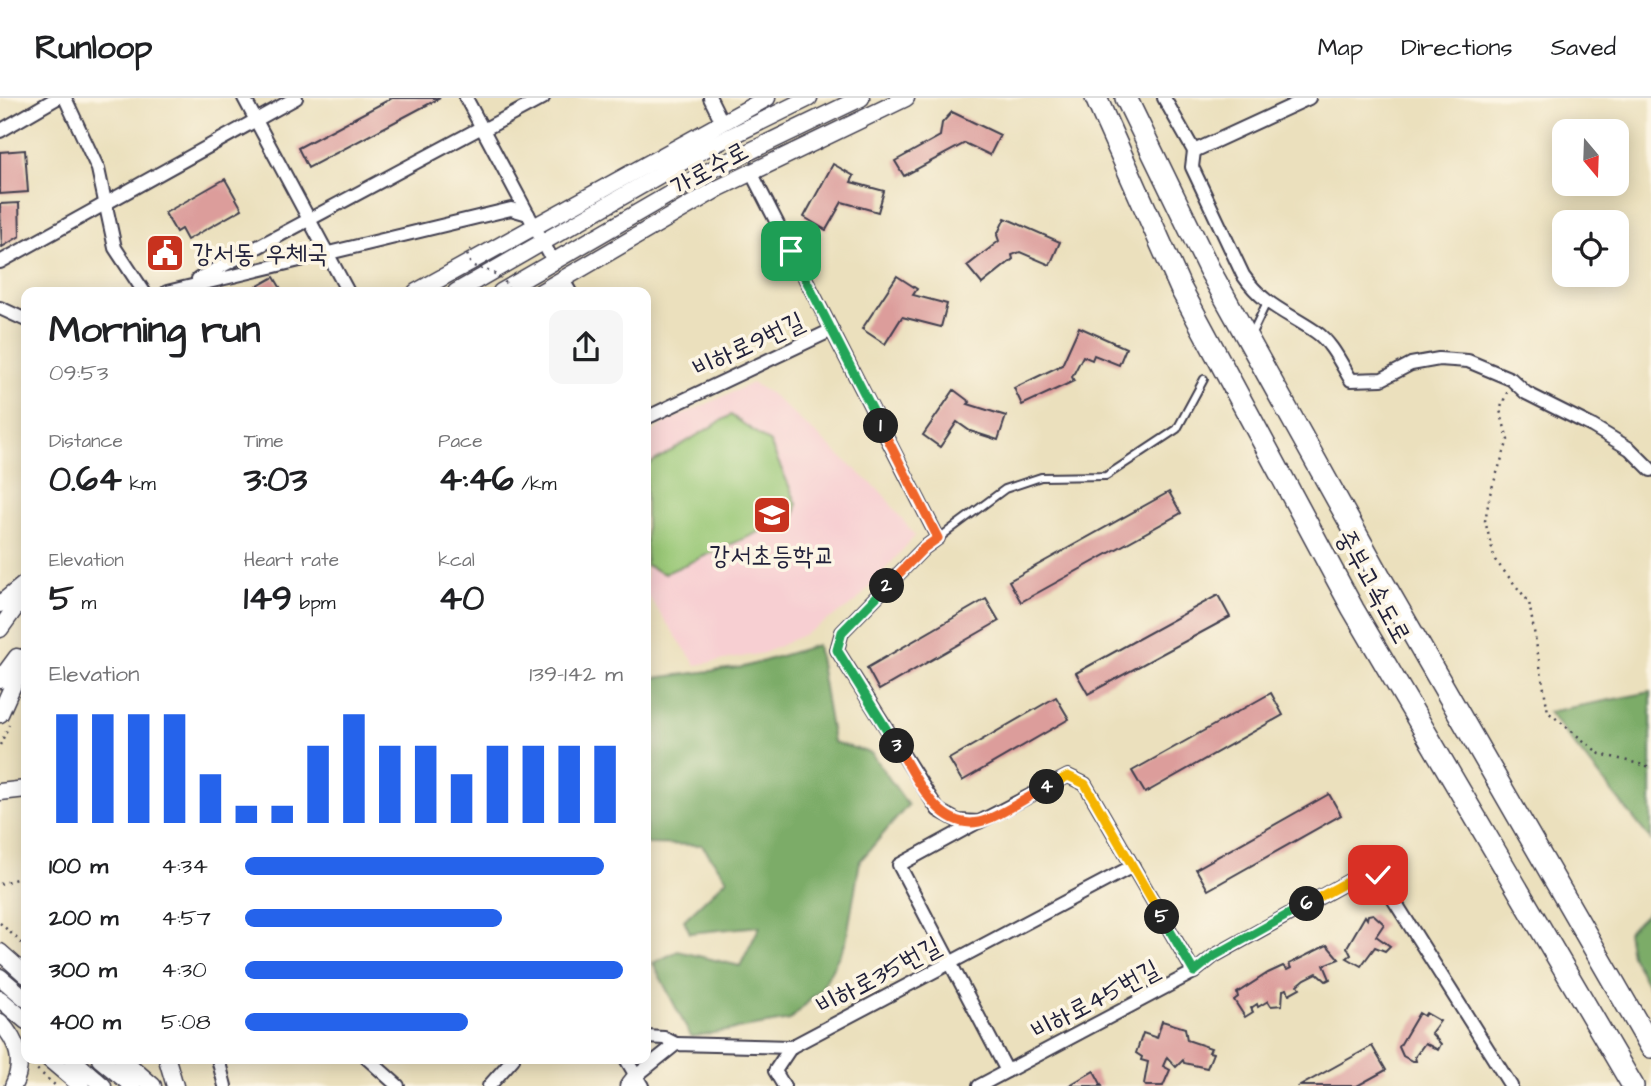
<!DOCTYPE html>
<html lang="en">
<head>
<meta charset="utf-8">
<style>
  :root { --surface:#fff; --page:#f6f6f6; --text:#202124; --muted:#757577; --line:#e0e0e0; --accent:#2563eb }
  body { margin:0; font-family:"Architects Daughter","Poor Story",sans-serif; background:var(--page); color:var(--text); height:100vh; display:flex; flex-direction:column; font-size:26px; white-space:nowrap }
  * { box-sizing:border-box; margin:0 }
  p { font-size:23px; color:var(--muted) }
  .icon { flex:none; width:38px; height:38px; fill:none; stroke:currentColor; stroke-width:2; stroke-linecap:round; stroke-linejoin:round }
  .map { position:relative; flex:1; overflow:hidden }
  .sheet { position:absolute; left:21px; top:189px; width:630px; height:777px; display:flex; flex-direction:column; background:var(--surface); border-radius:14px; box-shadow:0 4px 18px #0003 }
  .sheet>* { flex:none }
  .needle { width:46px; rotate:161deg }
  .tools { position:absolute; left:1552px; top:21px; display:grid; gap:14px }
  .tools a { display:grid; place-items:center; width:77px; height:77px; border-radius:14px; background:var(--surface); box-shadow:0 4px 18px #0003; font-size:35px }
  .pin { position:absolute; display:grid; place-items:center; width:60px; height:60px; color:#fff; margin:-30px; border-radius:14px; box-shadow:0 4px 10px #0006 }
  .km { position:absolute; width:35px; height:35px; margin:-18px; border-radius:50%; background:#222; color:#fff; font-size:19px; line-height:35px; text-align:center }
  .round { display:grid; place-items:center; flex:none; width:74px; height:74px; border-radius:14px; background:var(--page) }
  .head { display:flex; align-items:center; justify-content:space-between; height:119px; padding:0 28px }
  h1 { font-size:38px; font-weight:700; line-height:52px }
  .figures { display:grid; grid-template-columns:repeat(3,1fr); gap:10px; height:119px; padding:7px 28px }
  .figures div { display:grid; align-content:center }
  .figures b { font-size:35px; font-weight:700 }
  .figures small { font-size:19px; font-weight:400 }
  .figures p { font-size:19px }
  .chart { height:196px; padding:14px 28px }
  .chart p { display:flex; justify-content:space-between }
  .chart svg { width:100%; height:126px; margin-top:7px; stroke:var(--accent); stroke-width:6 }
  ul { padding:0 28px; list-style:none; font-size:23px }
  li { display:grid; grid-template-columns:112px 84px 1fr; align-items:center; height:52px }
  li i { height:18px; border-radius:9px; background:var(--accent) }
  header { display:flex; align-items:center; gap:42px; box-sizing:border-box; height:98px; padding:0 35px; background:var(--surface); border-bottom:2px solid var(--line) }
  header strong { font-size:33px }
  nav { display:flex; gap:38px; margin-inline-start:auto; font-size:24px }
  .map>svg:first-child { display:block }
  .built { fill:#f7cfd2 }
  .green { fill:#9ac877; stroke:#5e7559; stroke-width:2 }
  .forest { fill:#7bac68; stroke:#4e6752; stroke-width:2 }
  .building { fill:#dc9d9b }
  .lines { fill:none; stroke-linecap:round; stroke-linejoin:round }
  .lane-casing { stroke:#403e4e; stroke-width:10 }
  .street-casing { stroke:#403e4e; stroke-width:16 }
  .secondary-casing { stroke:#403e4e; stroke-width:19 }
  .highway-casing { stroke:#403e4e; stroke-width:24 }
  .path { stroke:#403e4e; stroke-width:2.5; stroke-dasharray:2 5; stroke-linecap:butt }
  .lane { stroke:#fff; stroke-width:6 }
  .street { stroke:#fff; stroke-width:12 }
  .secondary { stroke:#fff; stroke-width:16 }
  .highway { stroke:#fff; stroke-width:21 }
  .path-bridge { stroke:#403e4e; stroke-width:2.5; stroke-dasharray:2 5; stroke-linecap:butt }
  .split-1-casing { stroke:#fff; stroke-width:14 }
  .split-2-casing { stroke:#fff; stroke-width:14 }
  .split-3-casing { stroke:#fff; stroke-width:14 }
  .split-4-casing { stroke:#fff; stroke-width:14 }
  .split-5-casing { stroke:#fff; stroke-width:14 }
  .split-6-casing { stroke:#fff; stroke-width:14 }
  .split-7-casing { stroke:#fff; stroke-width:14 }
  .split-1 { stroke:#22a559; stroke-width:9 }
  .split-2 { stroke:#f0652b; stroke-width:9 }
  .split-3 { stroke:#22a559; stroke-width:9 }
  .split-4 { stroke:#f0652b; stroke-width:9 }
  .split-5 { stroke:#f5b400; stroke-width:9 }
  .split-6 { stroke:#22a559; stroke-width:9 }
  .split-7 { stroke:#f5b400; stroke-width:9 }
  .labels { text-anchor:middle; stroke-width:7; stroke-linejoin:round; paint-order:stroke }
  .street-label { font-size:26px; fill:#22223b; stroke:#fcf5e5 }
  .poi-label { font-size:26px; fill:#22223b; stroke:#fcf5e5; text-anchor:start }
</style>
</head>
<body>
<header>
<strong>Runloop</strong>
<nav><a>Map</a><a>Directions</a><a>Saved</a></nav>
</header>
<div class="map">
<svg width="1651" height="988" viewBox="0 0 1651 988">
  <rect width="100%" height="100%" fill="#fcf5e5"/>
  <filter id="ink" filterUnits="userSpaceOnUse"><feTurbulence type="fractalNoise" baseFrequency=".0143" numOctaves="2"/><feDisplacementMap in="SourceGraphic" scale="14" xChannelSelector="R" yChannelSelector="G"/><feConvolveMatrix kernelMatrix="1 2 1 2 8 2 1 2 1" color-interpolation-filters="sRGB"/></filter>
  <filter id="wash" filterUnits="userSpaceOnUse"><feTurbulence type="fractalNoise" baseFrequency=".00686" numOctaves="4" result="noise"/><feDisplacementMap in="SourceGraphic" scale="28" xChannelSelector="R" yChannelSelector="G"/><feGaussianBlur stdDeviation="1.57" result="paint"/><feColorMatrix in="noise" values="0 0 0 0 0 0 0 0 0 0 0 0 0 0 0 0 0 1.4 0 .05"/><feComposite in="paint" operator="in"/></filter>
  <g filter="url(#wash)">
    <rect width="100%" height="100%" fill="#ebe0bd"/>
    <path class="built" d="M752 285 771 296 883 396 915 438 855 505 807 535 764 555 696 567 646 495V339L663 326Z"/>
    <path class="green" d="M731 317 770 345 797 406 795 418 664 476 646 467V368Z"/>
    <g class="forest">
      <path d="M817 547 833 644 871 655 908 707 860 763 846 844 822 890 790 922 691 939 653 865 678 853 740 868 760 828 690 835 684 822 727 781 702 747 646 746V581L744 569Z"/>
      <path d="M1651 594V742L1548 614Z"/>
      <path d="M1651 811V893L1631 857 1627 834Z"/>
    </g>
    <g id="blocks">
      <g class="building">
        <path d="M392 0H440L308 70 298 50Z"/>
        <path d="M952 14 1000 37 990 57 965 45 904 78 895 63 940 38 942 25Z"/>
        <path d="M25 52 28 94 0 96V54Z"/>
        <path d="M833 66 854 78 851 84 884 93 878 114 842 104 826 132 804 119Z"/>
        <path d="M225 81 242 111 187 142 181 131 176 134 165 115Z"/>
        <path d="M19 105 20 138 2 149 0 106Z"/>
        <path d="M1005 120 1060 144 1050 167 1020 154 1012 157 1013 161 982 186 967 168 999 143 997 137Z"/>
        <path d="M897 178 917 191 913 197 947 206 941 229 902 219 885 246 862 231Z"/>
        <path d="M274 179 283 194H247Z"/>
        <path d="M1079 229 1126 250 1119 267 1094 257 1092 262 1083 258 1072 279 1074 283 1022 307 1014 290 1062 267Z"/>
        <path d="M954 292 970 304 968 306 1006 318 998 342 970 333 957 324 940 349 923 337Z"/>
        <path d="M1169 394 1181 415 1021 504 1009 483Z"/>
        <path d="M1218 497 1230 519 1088 596 1076 575Z"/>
        <path d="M986 501 999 523 879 592 867 570Z"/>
        <path d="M1271 595 1283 617 1145 695 1132 673Z"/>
        <path d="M1056 599 1069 621 962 683 949 661Z"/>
        <path d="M1329 696 1341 717 1208 792 1196 771Z"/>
        <path d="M1373 816 1384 826 1376 838 1390 848 1385 853 1375 849 1361 868 1347 860 1351 857 1347 849 1365 818 1367 821 1368 817Z"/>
        <path d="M1327 847 1339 861 1324 867 1330 881 1326 883 1317 875 1305 881 1298 887 1300 890 1289 896 1287 891 1283 892 1282 907 1271 908 1268 903 1258 909 1257 906 1251 910 1253 914 1245 919 1234 902 1238 899 1237 895 1268 875 1283 868 1287 872 1291 870 1289 866Z"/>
        <path d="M1419 915 1424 918 1426 915 1440 923 1431 935 1441 946 1438 952 1425 945 1415 959 1416 963H1412L1403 958 1399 949Z"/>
        <path d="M1162 923 1185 930 1187 942 1211 950 1209 954 1213 955 1207 970 1184 965 1183 962 1176 969 1167 959 1163 968 1170 972 1163 988H1146L1144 986 1148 964 1141 962 1142 959 1136 955 1143 935 1157 940Z"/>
        <path d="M1372 948 1386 972 1357 988H1300Z"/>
        <path d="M1094 973 1102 988H1068Z"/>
      </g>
    </g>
  </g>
  <g filter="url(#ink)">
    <use href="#blocks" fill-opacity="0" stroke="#403e4e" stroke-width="2"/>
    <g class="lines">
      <defs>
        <g id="lane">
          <path d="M1253 233 1267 204"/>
          <path d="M939 440 1005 391 1041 379 1106 378 1177 331 1204 281"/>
        </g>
        <g id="street">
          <path d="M65 0 98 71 115 150 144 194"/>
          <path d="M244 0 348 194"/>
          <path d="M466 0 553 163"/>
          <path d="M710 0 722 24"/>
          <path d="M1164 0 1194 53 1192 69 1243 177C1264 208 1287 214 1316 234 1332 245 1341 266 1351 282L1382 281 1411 266 1439 261 1468 263 1511 281 1526 295 1592 328 1630 351 1651 372"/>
          <path d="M483 32 543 0"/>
          <path d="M0 33 57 0"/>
          <path d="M1194 53 1309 0"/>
          <path d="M751 74 938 440 924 450 842 534 837 552 938 712 958 723 979 724 1068 678 1085 686 1194 874"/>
          <path d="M0 164 296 0"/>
          <path d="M198 181 482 29"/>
          <path d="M563 182 570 194"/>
          <path d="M167 194 511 111 528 116"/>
          <path d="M0 210 26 222"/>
          <path d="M646 320 832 232"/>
          <path d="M976 725 899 767 1007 973"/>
          <path d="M646 939 664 940 676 946"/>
          <path d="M218 961 225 988"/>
          <path d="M368 961 398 988"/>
          <path d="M626 961 642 988"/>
          <path d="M636 978 676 946 791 949 1133 768"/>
          <path d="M489 988 513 961"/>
          <path d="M784 988 775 973 791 949"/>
          <path d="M979 988 1194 874 1214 858 1365 774 1378 777 1511 988"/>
        </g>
        <g id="secondary">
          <path d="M416 194 767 0"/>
          <path d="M456 194 703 52 809 0"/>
          <path d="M501 194 713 71 861 0"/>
          <path d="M541 194 719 90 906 0"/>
          <path d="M0 506 26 485"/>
          <path d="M0 531 26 495"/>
          <path d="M0 582 17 559"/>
          <path d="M0 616 26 558"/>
          <path d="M0 694 26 691"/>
          <path d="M0 854 26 877"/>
          <path d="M0 879 26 901"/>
          <path d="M0 901 26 923"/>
          <path d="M0 924C18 944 25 964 13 988"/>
          <path d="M49 961 81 988"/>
          <path d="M72 961 103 988"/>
          <path d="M100 961 133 988"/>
          <path d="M122 961 153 988"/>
          <path d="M167 961 175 988"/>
          <path d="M628 988 636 978"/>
        </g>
        <g id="highway">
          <path d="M1096 0 1181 191 1353 511 1633 988"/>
          <path d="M1126 0 1209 171 1383 484 1651 949"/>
        </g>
      </defs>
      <use href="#lane" class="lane-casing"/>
      <use href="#street" class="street-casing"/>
      <use href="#secondary" class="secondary-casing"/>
      <use href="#highway" class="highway-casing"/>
      <g class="path">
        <path d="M1507 294 1500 312 1508 342 1490 396 1485 423 1495 462 1529 504 1548 614 1600 656 1651 669"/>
        <path d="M0 647 9 627"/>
        <path d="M0 786 26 778"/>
        <path d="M0 825 26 849"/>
        <path d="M32 967 56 988"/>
      </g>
      <use href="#lane" class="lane"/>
      <use href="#street" class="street"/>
      <use href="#secondary" class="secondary"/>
      <use href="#highway" class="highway"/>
      <path class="path-bridge" d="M471 151 467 156 471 167C488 174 503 174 510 194"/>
    </g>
  </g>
  <g class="lines" filter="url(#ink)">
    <defs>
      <path id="split-1" d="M791 153 881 328"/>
      <path id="split-2" d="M881 328 938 440 924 450 887 488"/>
      <path id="split-3" d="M887 488 842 534 837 552 897 648"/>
      <path id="split-4" d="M897 648C915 676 937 733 979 724 998 720 1028 698 1047 689"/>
      <path id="split-5" d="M1047 689 1068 678 1085 686 1162 819"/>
      <path id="split-6" d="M1162 819 1194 874 1214 858 1307 806"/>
      <path id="split-7" d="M1307 806 1365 774 1378 777"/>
    </defs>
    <use href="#split-1" class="split-1-casing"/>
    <use href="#split-2" class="split-2-casing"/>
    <use href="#split-3" class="split-3-casing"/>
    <use href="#split-4" class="split-4-casing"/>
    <use href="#split-5" class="split-5-casing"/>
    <use href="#split-6" class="split-6-casing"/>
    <use href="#split-7" class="split-7-casing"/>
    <use href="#split-1" class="split-1"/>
    <use href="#split-2" class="split-2"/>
    <use href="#split-3" class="split-3"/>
    <use href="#split-4" class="split-4"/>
    <use href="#split-5" class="split-5"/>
    <use href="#split-6" class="split-6"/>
    <use href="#split-7" class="split-7"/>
  </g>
  <defs>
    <symbol id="civic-square" viewBox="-11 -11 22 22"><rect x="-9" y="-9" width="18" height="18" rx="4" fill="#c8321e" stroke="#fcf5e5"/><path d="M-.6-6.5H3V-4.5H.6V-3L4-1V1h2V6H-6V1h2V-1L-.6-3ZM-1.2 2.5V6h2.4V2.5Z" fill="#fff"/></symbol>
    <symbol id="school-square" viewBox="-11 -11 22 22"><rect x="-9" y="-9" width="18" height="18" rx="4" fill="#c8321e" stroke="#fcf5e5"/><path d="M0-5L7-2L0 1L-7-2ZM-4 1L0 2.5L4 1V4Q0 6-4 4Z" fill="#fff"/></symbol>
  </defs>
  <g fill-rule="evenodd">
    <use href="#civic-square" x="143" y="133" width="44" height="44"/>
    <use href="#school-square" x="750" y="395" width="44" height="44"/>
  </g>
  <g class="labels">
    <g class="street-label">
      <text transform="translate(709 70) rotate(-29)" y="9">가로수로</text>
      <text transform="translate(748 246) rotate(-25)" y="9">비하로9번길</text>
      <text transform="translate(1374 488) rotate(61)" y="9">중부고속도로</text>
      <text transform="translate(878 877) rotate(-28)" y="9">비하로35번길</text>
      <text transform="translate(1095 901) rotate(-28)" y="9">비하로45번길</text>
    </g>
    <g class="poi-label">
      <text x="192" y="164">강서동 우체국</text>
      <text x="772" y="466" text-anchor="middle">강서초등학교</text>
    </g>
  </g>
</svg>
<div class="tools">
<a><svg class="needle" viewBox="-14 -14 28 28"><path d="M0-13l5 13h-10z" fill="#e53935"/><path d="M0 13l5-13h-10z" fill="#757577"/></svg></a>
<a><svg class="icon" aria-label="locate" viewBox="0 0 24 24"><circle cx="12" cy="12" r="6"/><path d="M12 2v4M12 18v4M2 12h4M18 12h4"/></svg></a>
</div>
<div class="pin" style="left:791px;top:153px;background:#1e9e55"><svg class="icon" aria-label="arrive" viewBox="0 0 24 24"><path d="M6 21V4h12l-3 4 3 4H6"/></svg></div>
<div class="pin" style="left:1378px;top:777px;background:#d93025"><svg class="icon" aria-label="check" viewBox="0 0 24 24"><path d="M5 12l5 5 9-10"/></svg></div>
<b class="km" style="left:881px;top:328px">1</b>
<b class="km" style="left:887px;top:488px">2</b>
<b class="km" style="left:897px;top:648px">3</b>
<b class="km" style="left:1047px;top:689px">4</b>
<b class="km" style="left:1162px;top:819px">5</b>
<b class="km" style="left:1307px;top:806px">6</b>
<section class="sheet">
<div class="head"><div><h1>Morning run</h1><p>09:53</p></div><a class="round"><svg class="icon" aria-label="share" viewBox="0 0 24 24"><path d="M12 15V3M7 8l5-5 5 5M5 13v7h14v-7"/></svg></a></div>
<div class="figures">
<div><p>Distance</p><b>0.64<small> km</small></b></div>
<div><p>Time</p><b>3:03</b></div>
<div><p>Pace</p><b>4:46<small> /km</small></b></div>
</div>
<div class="figures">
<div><p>Elevation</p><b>5<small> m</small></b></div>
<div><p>Heart rate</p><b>149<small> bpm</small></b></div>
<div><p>kcal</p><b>40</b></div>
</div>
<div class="chart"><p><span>Elevation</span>139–142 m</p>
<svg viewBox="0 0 160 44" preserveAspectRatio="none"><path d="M5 44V6M15 44V6M25 44V6M35 44V6M45 44V27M55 44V38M65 44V38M75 44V17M85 44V6M95 44V17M105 44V17M115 44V27M125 44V17M135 44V17M145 44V17M155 44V17"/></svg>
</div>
<ul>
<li><b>100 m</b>4:34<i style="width:95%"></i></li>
<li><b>200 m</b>4:57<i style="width:68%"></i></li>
<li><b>300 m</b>4:30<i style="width:100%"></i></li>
<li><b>400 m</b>5:08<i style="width:59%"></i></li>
</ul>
</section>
</div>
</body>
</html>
